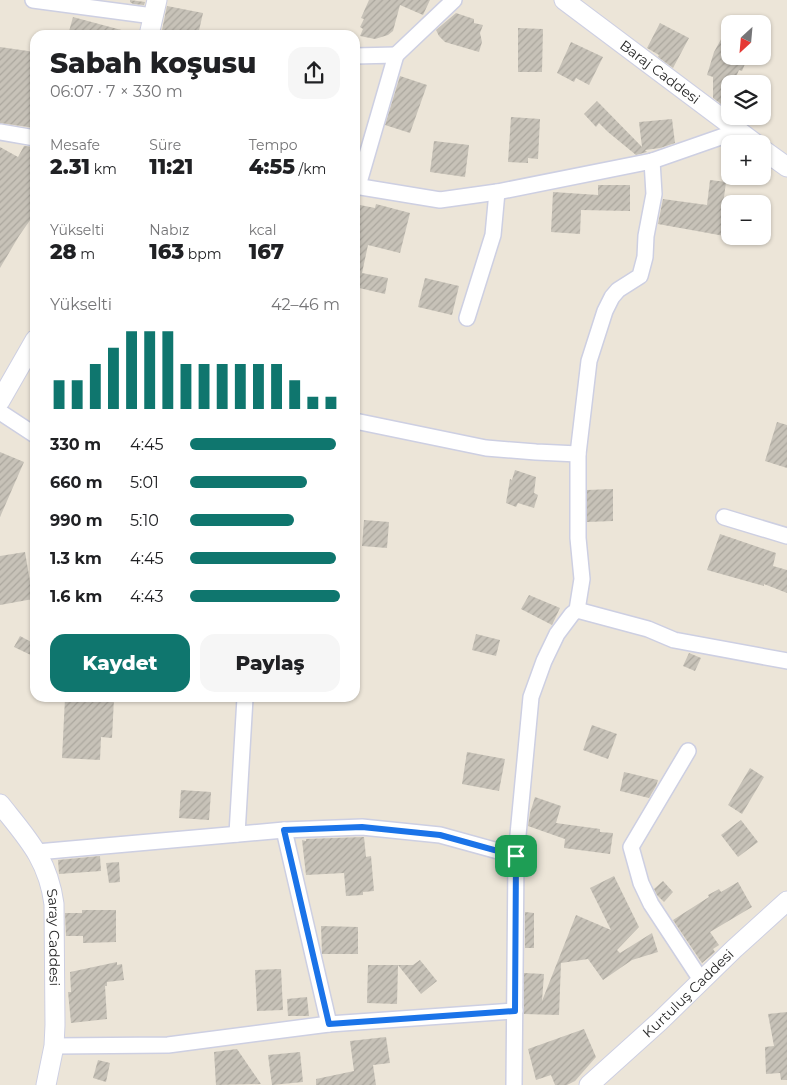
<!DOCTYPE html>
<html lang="tr">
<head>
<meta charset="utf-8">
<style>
  :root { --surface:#fff; --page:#f6f6f6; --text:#202124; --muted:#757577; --accent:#0f766e }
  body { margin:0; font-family:Montserrat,sans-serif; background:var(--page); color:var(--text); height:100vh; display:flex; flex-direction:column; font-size:19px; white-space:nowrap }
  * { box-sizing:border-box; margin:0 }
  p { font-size:16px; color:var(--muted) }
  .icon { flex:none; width:28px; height:28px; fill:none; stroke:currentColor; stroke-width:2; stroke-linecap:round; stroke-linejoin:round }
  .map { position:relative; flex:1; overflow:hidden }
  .drawer { position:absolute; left:30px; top:30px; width:330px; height:672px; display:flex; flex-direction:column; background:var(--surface); border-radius:15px; box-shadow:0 1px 4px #0004 }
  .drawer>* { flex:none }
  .needle { width:32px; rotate:206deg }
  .buttons { position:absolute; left:721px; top:15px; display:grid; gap:10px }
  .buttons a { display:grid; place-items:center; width:50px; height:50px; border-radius:10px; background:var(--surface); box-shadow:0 1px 4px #0004; font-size:25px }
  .pin { position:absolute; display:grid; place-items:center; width:42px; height:42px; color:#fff; margin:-21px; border-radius:10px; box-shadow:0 2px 8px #0006 }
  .round { display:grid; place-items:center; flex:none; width:52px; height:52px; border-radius:15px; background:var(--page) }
  .overview { display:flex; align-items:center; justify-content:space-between; height:85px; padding:0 20px }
  h1 { font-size:28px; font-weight:800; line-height:38px }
  .metrics { display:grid; grid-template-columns:repeat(3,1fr); gap:8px; height:85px; padding:5px 20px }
  .metrics div { display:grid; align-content:center }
  .metrics b { font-size:21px; font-weight:800 }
  .metrics small { font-size:14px; font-weight:400 }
  .metrics p { font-size:14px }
  .chart { height:140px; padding:10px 20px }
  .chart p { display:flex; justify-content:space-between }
  .chart svg { width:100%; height:90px; margin-top:5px; stroke:var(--accent); stroke-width:6 }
  .cta { display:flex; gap:10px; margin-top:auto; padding:10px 20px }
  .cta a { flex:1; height:58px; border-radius:15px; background:var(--accent); color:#fff; font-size:20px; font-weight:800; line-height:58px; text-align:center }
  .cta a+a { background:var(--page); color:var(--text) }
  ul { padding:0 20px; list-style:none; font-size:16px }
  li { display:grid; grid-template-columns:80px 60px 1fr; align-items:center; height:38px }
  li i { height:12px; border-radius:6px; background:var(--accent) }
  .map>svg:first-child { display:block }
  .building { fill:url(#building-hatch) }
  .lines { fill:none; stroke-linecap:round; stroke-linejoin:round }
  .minor-casing { stroke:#cdcfe2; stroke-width:18 }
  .tertiary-casing { stroke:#cdcfe2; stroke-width:21 }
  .minor { stroke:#fff; stroke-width:15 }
  .tertiary { stroke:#fff; stroke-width:19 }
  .route-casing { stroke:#fff; stroke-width:10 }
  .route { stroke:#1a73e8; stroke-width:6 }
  .labels { text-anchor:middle; stroke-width:4; stroke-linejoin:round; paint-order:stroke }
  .street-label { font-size:14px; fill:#282828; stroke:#fff }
</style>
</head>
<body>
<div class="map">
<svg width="787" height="1085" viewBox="0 0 787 1085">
  <defs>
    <pattern id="building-hatch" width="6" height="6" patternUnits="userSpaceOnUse" patternTransform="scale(1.25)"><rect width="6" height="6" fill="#c7c2b8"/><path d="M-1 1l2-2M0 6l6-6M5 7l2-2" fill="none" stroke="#aba79e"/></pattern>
  </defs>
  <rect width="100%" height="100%" fill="#ece5d8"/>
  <g class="building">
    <path d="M130 0 145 2 144 5 133 4 130 2Z"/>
    <path d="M369 0H430L423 15 400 5 393 31 388 35 375 39 360 36 363 29 360 27 364 19 361 18Z"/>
    <path d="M167 6 203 13 198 35H161Z"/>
    <path d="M456 13 474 19V23L483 25 480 33 482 42 479 52 445 42 439 36 436 30Z"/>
    <path d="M73 17 125 31V35H68Z"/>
    <path d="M660 23 689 38 673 68 658 57 659 55 647 48Z"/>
    <path d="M730 23V56H739L747 59 742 71 739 70 733 84H730V106H724L713 98V77L707 75 714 52Z"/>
    <path d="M518 28 543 29 542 72H518Z"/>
    <path d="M571 42 603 57 589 85 576 78 574 82 557 73Z"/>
    <path d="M0 47 35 52V128L0 123Z"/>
    <path d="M400 76 427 85 410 133 385 125Z"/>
    <path d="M597 101 642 147 639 122 672 119 675 143 660 148 645 150 647 152 636 155 608 132 599 123 596 127 584 114Z"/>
    <path d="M511 117 540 119 538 159 528 158V163L508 162Z"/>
    <path d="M434 141 469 145 465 177 430 172Z"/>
    <path d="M24 146 35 147V213L19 236 0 268V147L18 157Z"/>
    <path d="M710 180 726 182 721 220 730 221V237L658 224 663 199 707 205Z"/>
    <path d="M598 185H630V211L581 210 580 234 551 232 553 192 598 195Z"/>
    <path d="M355 204 375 208 376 204 410 213 400 253 368 245 362 273 388 278 385 294 355 287Z"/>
    <path d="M425 278 459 286 452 315 418 307Z"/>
    <path d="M777 422 787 425V468L765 461Z"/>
    <path d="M0 452 24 462 0 517Z"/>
    <path d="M515 470 536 477 534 493 538 495 534 508 518 503 516 507 506 503 510 479 512 480Z"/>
    <path d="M613 489V521L587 522V490Z"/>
    <path d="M364 520 389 522 387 548 362 546Z"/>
    <path d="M720 534 776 553 773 566 787 570V593L764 584V586L707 570Z"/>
    <path d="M25 552 33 599 0 605V556Z"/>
    <path d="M529 595 560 608 552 625 521 609Z"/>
    <path d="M476 634 500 640 496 656 472 650Z"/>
    <path d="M20 636 35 644V657L14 647Z"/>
    <path d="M689 653 701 658 695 671 683 666Z"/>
    <path d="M65 698H114L112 738 101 737 100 760 62 758Z"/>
    <path d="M592 725 617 734 608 759 583 750Z"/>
    <path d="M467 752 505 759 499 791 462 784Z"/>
    <path d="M750 768 764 777 742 814 728 805Z"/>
    <path d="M624 772 658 780 656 786 649 798 620 791Z"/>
    <path d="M181 790 211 792 209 820 179 818Z"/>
    <path d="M535 797 561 806 556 823 600 829V832L613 833 610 854 564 848 565 839 528 826 530 813Z"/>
    <path d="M741 820 758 842 738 857 721 835Z"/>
    <path d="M364 837 366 857 371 856 374 891 363 892V895L346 896 344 873 306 875 302 840 306 841V839Z"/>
    <path d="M100 856 101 871 59 874 58 860Z"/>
    <path d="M119 862 120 882 109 883 106 863Z"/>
    <path d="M614 876 639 927 617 950 620 953 652 933 658 952 632 960 603 980 588 959 561 963 559 1015 524 1014V973L544 974 542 1001 576 915 611 930 590 888Z"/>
    <path d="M663 881 673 892 664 902 657 895 654 889Z"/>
    <path d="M738 882 752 907 710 932 719 945 713 949 715 952 702 963 673 920 709 897 708 895 719 889 721 892Z"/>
    <path d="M82 910H116V942L83 943V936H66L65 913H82Z"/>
    <path d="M525 912 534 913V948H525Z"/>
    <path d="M321 926 358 927V954H322Z"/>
    <path d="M420 960 437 981 421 994 398 965H413Z"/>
    <path d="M117 962V965L122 964 124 980 107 982V986H105L107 1019 71 1023 68 992H71L70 972Z"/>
    <path d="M368 965H398L397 1004 367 1003Z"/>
    <path d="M281 969 283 1010 257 1011 255 970Z"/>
    <path d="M307 997 309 1016H288L287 999Z"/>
    <path d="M787 1012V1080H781L780 1073 766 1074 765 1047 774 1046 768 1014Z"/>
    <path d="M584 1029 596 1057 575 1081 567 1085H555L551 1075 536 1080 528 1049Z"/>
    <path d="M386 1037 390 1063 373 1065 376 1085H316V1079L354 1071 350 1041Z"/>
    <path d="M237 1049 261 1084 216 1085 214 1052Z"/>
    <path d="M300 1052 303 1082 272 1085 268 1055Z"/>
    <path d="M98 1060 110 1063 106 1082 93 1078Z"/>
  </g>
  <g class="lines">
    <defs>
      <g id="minor">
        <path d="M33 0 153 16"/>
        <path d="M396 55 454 0"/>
        <path d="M355 56 396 55 358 186"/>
        <path d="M0 132 35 138"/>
        <path d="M355 186 440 200 497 192 652 161 738 131"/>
        <path d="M467 318 493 235 497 192"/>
        <path d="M0 412 35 435"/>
        <path d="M355 421 486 448 536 452 578 454"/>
        <path d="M724 517 787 536"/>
        <path d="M577 610 648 629 674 640 787 661"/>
        <path d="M688 751 631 847 641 883 651 904 701 980"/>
        <path d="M284 830 329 1024"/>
        <path d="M237 834 245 698"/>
        <path d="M37 852 284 830 362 827 440 835 516 856"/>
        <path d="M54 1046 168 1045 329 1024 515 1011"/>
        <path d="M514 1085 516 856 531 697 544 661 557 634 572 614 577 610 582 579 578 538V454L589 361 605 311 612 297 618 290 640 276 645 257 646 236 654 194 652 161"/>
      </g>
      <g id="tertiary">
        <path id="s1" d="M564 0 756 144"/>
        <path d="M149 35 157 0"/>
        <path d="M762 149 787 167"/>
        <path d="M0 401 35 340"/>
        <path id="s2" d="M0 804C27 838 48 859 54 904L55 1025 54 1046 46 1085"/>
        <path id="s3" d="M589 1085 659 1022 734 949 787 901"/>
      </g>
    </defs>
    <use href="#minor" class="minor-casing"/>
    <use href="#tertiary" class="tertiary-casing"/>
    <use href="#minor" class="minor"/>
    <use href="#tertiary" class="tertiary"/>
  </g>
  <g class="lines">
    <defs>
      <path id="route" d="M362 827 440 835 516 856 515 1011 329 1024 284 830Z"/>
    </defs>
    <use href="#route" class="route-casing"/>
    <use href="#route" class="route"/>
  </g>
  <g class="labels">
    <g class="street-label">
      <text dy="5" stroke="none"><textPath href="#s1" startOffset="120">Baraj Caddesi</textPath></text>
      <text dy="5" stroke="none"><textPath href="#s2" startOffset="149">Saray Caddesi</textPath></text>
      <text dy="5" stroke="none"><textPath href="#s3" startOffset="135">Kurtuluş Caddesi</textPath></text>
    </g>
  </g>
</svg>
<div class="buttons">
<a><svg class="needle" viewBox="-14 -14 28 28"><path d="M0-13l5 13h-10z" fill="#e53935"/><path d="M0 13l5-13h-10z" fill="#757577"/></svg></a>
<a><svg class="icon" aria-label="layers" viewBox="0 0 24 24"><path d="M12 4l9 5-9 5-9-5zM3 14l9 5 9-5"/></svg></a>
<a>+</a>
<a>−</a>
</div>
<div class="pin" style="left:516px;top:856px;background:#1e9e55"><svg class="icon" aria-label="arrive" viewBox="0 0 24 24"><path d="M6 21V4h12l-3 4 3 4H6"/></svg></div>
<section class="drawer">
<div class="overview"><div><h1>Sabah koşusu</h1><p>06:07 · 7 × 330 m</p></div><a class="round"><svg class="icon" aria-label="share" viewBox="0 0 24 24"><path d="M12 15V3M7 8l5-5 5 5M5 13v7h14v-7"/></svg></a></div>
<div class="metrics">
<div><p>Mesafe</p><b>2.31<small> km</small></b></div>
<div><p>Süre</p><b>11:21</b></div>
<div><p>Tempo</p><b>4:55<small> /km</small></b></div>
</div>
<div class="metrics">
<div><p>Yükselti</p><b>28<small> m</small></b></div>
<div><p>Nabız</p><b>163<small> bpm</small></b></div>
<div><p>kcal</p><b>167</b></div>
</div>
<div class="chart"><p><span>Yükselti</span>42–46 m</p>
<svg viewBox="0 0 160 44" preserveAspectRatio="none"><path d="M5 44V30M15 44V30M25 44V22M35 44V14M45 44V6M55 44V6M65 44V6M75 44V22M85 44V22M95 44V22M105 44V22M115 44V22M125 44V22M135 44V30M145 44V38M155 44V38"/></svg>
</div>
<ul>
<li><b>330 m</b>4:45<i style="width:97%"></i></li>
<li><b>660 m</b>5:01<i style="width:78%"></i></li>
<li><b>990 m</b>5:10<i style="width:69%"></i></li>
<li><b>1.3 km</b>4:45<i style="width:97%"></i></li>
<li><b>1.6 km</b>4:43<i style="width:100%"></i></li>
</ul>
<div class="cta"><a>Kaydet</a><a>Paylaş</a></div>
</section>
</div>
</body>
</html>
